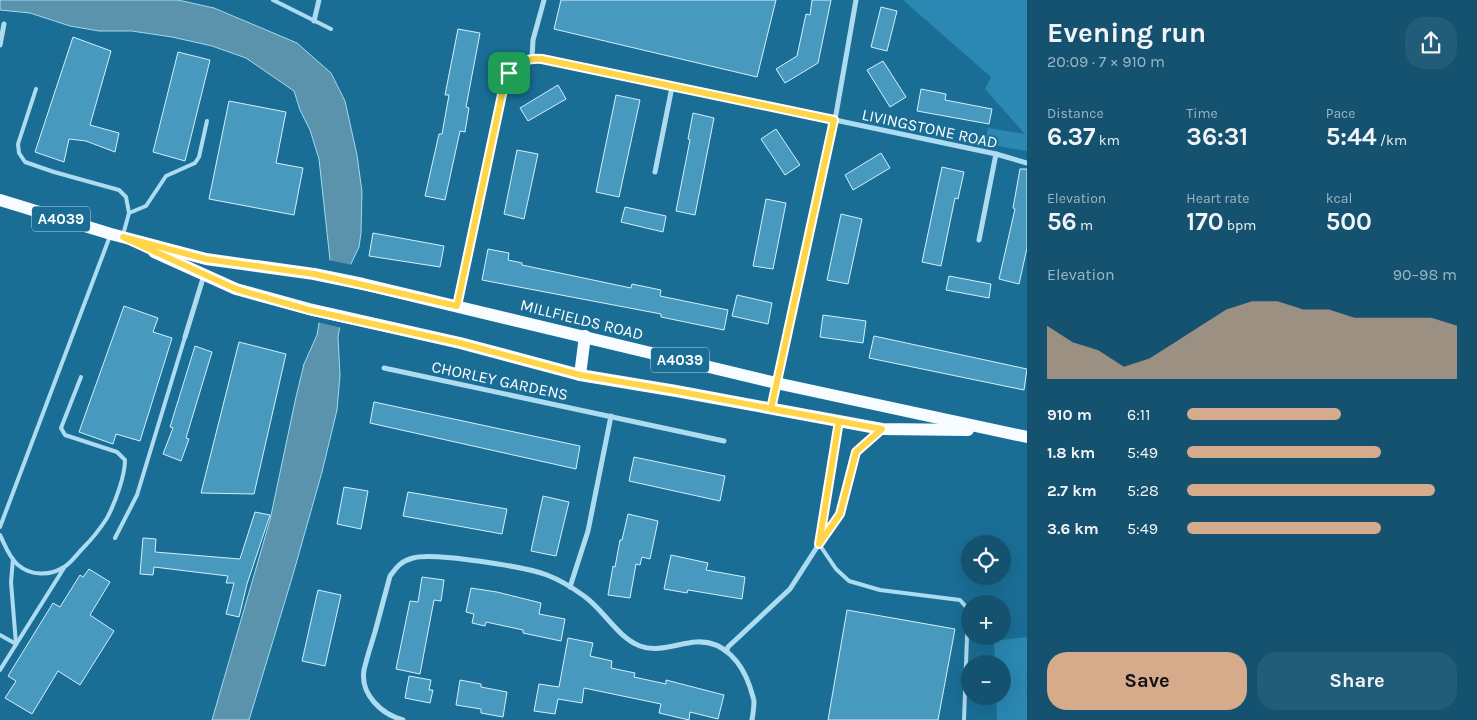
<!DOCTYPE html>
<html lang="en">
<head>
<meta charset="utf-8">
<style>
  :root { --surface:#145270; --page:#215c78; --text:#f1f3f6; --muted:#9db6c3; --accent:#d6ab8b }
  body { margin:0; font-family:Karla,sans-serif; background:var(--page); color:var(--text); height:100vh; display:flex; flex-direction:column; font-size:19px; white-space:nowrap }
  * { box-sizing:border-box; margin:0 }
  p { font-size:16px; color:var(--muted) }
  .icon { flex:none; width:28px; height:28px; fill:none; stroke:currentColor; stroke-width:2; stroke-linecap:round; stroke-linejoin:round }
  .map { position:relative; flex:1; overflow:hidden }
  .sheet { display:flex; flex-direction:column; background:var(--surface); width:450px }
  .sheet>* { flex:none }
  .fabs { position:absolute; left:961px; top:535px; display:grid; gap:10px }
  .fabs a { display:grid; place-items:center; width:50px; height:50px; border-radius:50%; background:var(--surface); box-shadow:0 5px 20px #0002; font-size:25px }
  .pin { position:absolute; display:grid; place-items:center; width:42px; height:42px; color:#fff; margin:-21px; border-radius:10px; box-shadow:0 2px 8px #0006 }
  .round { display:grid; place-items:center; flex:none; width:52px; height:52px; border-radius:20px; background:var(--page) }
  .summary { display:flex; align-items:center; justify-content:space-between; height:85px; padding:0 20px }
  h1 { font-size:28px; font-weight:700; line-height:38px }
  .figures { display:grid; grid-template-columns:repeat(3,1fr); gap:8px; height:85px; padding:5px 20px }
  .figures div { display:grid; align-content:center }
  .figures b { font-size:25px; font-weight:700 }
  .figures small { font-size:14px; font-weight:400 }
  .figures p { font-size:14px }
  .chart { height:140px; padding:10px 20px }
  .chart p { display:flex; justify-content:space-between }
  .chart svg { width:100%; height:90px; margin-top:5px; fill:var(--accent); opacity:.7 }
  .primary-button { display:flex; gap:10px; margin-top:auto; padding:10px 20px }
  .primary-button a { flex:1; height:58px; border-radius:20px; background:var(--accent); color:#111; font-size:20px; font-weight:700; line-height:58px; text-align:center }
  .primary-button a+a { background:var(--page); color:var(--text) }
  ul { padding:0 20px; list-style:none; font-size:16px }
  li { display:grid; grid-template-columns:80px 60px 1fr; align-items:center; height:38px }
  li i { height:12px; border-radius:6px; background:var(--accent) }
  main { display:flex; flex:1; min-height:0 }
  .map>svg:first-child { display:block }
  .green { fill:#2a88b2 }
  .water { fill:#5b93ad; stroke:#a0daf2 }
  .pier { fill:#1a6e96 }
  .building { fill:#479abe; stroke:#d4effb }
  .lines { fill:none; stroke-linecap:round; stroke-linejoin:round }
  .service { stroke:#addbf0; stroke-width:4 }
  .minor { stroke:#addbf0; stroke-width:5 }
  .primary { stroke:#f6fcff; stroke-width:12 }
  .route-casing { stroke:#fff; stroke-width:10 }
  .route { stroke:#ffd54a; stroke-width:6 }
  .labels { text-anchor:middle; stroke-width:4; stroke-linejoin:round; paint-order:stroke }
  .shield { fill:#1a6e96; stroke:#bad4e0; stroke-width:1 }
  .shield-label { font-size:15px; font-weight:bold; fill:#fff }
  .street-label { font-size:16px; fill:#fff; stroke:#1a6e96 }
</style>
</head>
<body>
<main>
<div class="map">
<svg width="1027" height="720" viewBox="0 0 1027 720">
  <rect width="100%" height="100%" fill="#1a6e96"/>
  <g class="green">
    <path d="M903 0H1027V151L1008 148 985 143 988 128 1025 134 985 89 991 77Z"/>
    <path d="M1027 637V720H997L996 696H1002V664H995L994 641Z"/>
  </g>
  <path class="water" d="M0 0H178L214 8 297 43 331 73 345 101 357 155 362 192 361 233 359 247 350 266 338 337 340 375 337 410 322 472 292 578 249 720H212L270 520 296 397 304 364 317 335 330 260 319 159 310 130 300 110 294 91 246 58 212 46 172 37 132 31H99L70 26 30 13 0 10Z"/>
  <path class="pier" d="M328 260 353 265 342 328 317 322Z"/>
  <g class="building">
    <path d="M561 0H776L757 77 554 29Z"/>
    <path d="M812 0H831L818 63 785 83 776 69 797 56 806 14 810 15Z"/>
    <path d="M881 7 897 11 887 51 871 47Z"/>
    <path d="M458 29 480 33 466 107 469 108 465 132 460 131 445 200 425 196 439 134H442L449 95H445Z"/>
    <path d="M73 37 111 51 90 125 119 133 115 152 86 141 69 139 64 162 35 152Z"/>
    <path d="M178 52 210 60 185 161 153 152Z"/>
    <path d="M883 61 906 97 890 107 867 70Z"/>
    <path d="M558 85 566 99 528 121 520 108Z"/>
    <path d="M921 89 946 94 945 100 992 109 989 124 917 111Z"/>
    <path d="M616 95 640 100 619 197 596 192Z"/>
    <path d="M229 101 286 112 276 163 303 168 294 215 209 199Z"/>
    <path d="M693 113 714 118 695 215 676 211 690 140 688 139Z"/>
    <path d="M776 129 800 165 785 175 761 139Z"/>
    <path d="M517 150 538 154 524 219 504 214Z"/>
    <path d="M881 153 890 168 853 190 845 175Z"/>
    <path d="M942 167 964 172 958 199 955 198 941 266 922 262Z"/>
    <path d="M1020 169H1027V248L1019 284 999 279 1015 209 1013 208Z"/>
    <path d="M766 199 786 203 773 269 753 266Z"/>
    <path d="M625 207 666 216 663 232 621 222Z"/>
    <path d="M841 214 862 219 848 284 827 280Z"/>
    <path d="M373 233 444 246 440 267 369 256Z"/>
    <path d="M488 249 509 253 508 260 522 263V265L631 288 632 284 661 290 660 296 728 310 724 330 661 317V314L482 280Z"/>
    <path d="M949 276 991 284 989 298 946 290Z"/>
    <path d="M737 295 772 303 768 324 732 316Z"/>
    <path d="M124 306 158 318 153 332 172 338 140 441 116 434 113 444 79 432Z"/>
    <path d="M823 315 866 321 863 343 820 337Z"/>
    <path d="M874 336 1027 369 1024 390 869 358Z"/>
    <path d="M239 342 286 354 254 494 201 493Z"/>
    <path d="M195 346 212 352 186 438 189 439 181 461 163 454 173 428 170 427Z"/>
    <path d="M374 402 580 446 576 469 370 423Z"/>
    <path d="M634 457 725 476 720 501 629 481Z"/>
    <path d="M344 487 368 491 361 529 337 524Z"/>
    <path d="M408 492 507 509 502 534 403 516Z"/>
    <path d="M543 496 569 502 556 556 531 551Z"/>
    <path d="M255 512 270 515 247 584 239 617 226 614 234 583H226L228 576 154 567 153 575 140 574 143 538 156 539 155 552 240 559Z"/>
    <path d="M628 514 658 521 650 559 642 557 640 565 636 564 630 598 608 595 613 566 615 567 620 540H622Z"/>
    <path d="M671 555 708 563 706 570 745 577 742 599 688 590 687 593 664 589Z"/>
    <path d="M89 569 110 582 90 615 114 631 80 685 58 671 32 714 5 698 16 681 8 676 53 603 60 607 80 575 83 577Z"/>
    <path d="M422 577 444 580 441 601 434 600 420 674 396 669 410 601 418 602Z"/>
    <path d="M471 588 497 592 541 603 539 614 565 619 561 641 523 633V630L486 622 485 626 472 623 474 614 466 612Z"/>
    <path d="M318 590 341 595 325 666 302 661Z"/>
    <path d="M847 610 955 629 938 720H828Z"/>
    <path d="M568 638 593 643 590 656 612 661 611 668 635 673 634 677 666 684V680L724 695 718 719 690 712 689 720 659 713 661 704 584 688 582 703 558 699 555 714 534 711 539 684 559 687Z"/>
    <path d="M409 676 431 680 429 690H433L430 703 405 698Z"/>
    <path d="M460 680 481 684V687L507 692 503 717 481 713V709L456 705Z"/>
  </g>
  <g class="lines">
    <g class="service">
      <path d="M273 0 331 29"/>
      <path d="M36 89 18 144 19 153 25 162 54 172 119 190 126 197 129 213"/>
      <path d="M123 235 129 213 146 206 166 176 195 163 199 157 207 121"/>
      <path d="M0 527 110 236"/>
      <path d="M0 535C5 545 9 557 18 565 31 576 50 576 64 567 71 563 77 554 83 548 92 539 100 529 107 518 115 503 125 476 125 460L117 452 65 435 61 428 81 377"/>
      <path d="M115 538 137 495 185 337"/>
      <path d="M819 544 836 569 849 581 880 590 960 600 968 609 964 720"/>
      <path d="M0 635 16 644 11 582 13 559"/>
      <path d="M0 670 64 568"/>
    </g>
    <g class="minor">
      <path d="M314 21 319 0"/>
      <path d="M0 45 4 24"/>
      <path d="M532 58 533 40 544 0"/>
      <path d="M655 172 672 87"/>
      <path d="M979 240 996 154"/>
      <path d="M457 306 504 85C510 71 517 62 532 58L835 120 996 154 1027 163"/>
      <path d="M185 337 204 275"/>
      <path d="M384 368 724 441"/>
      <path d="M771 408 835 120 856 0"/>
      <path d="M839 421 819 544 840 514 856 452 880 431"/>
      <path d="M570 587 588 531 611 416"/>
      <path d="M727 650 728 647 790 589 819 544"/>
      <path d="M403 720C381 714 360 694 364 670 367 657 371 645 375 632 380 613 385 595 390 576 397 567 401 561 413 558 434 552 526 567 547 575 560 580 573 588 584 596 604 610 617 637 640 646 658 653 679 643 696 642 724 640 742 663 750 687 751 691 753 696 754 701 754 707 753 714 752 720"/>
    </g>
    <g class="primary">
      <path d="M0 200 111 234 206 259 314 274 363 284 776 383 1027 437"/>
      <path d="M154 252 236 289 309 309 460 343 580 375 676 391 882 429 968 430"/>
      <path d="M580 375 585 336"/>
    </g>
  </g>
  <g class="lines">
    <defs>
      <path id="route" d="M509 73 504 85 457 306 314 274 206 259 123 237 236 289 309 310 460 343 580 375 676 391 839 421 819 544 840 514 856 452 882 429 771 409 834 120 542 59C527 58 519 62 509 73"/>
    </defs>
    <use href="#route" class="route-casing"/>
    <use href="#route" class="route"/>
  </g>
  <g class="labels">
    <g class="shield">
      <rect x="32" y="206.5" width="58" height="25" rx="4"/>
      <rect x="651" y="347.5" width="58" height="25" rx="4"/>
    </g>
    <g class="shield-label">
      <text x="61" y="224">A4039</text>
      <text x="680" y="365">A4039</text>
    </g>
    <g class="street-label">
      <text transform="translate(930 128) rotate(12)" y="6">LIVINGSTONE ROAD</text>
      <text transform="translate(582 319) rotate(14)" y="6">MILLFIELDS ROAD</text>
      <text transform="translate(500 380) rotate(12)" y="6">CHORLEY GARDENS</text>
    </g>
  </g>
</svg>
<div class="fabs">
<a><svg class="icon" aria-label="locate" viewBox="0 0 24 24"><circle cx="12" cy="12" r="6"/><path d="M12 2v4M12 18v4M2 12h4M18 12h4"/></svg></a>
<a>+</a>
<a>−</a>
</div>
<div class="pin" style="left:509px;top:73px;background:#1e9e55"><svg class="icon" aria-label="arrive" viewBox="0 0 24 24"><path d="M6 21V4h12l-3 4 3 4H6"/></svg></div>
</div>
<section class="sheet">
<div class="summary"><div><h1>Evening run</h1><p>20:09 · 7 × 910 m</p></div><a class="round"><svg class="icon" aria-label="share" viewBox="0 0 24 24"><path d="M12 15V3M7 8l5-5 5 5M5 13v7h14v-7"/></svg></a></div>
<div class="figures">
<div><p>Distance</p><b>6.37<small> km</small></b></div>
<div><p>Time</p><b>36:31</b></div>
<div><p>Pace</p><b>5:44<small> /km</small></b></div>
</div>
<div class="figures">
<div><p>Elevation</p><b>56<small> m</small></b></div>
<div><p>Heart rate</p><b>170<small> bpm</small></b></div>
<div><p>kcal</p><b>500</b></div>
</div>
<div class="chart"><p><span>Elevation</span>90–98 m</p>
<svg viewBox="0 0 160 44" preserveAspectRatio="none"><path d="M0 44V18L10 26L20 30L30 38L40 34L50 26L60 18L70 10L80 6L90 6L100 10L110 10L120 14L130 14L140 14L150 14L160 18V44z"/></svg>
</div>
<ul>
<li><b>910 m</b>6:11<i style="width:57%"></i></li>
<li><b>1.8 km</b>5:49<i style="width:72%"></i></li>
<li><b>2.7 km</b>5:28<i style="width:92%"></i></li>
<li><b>3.6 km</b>5:49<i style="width:72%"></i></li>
</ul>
<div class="primary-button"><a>Save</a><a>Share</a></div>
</section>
</main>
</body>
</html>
